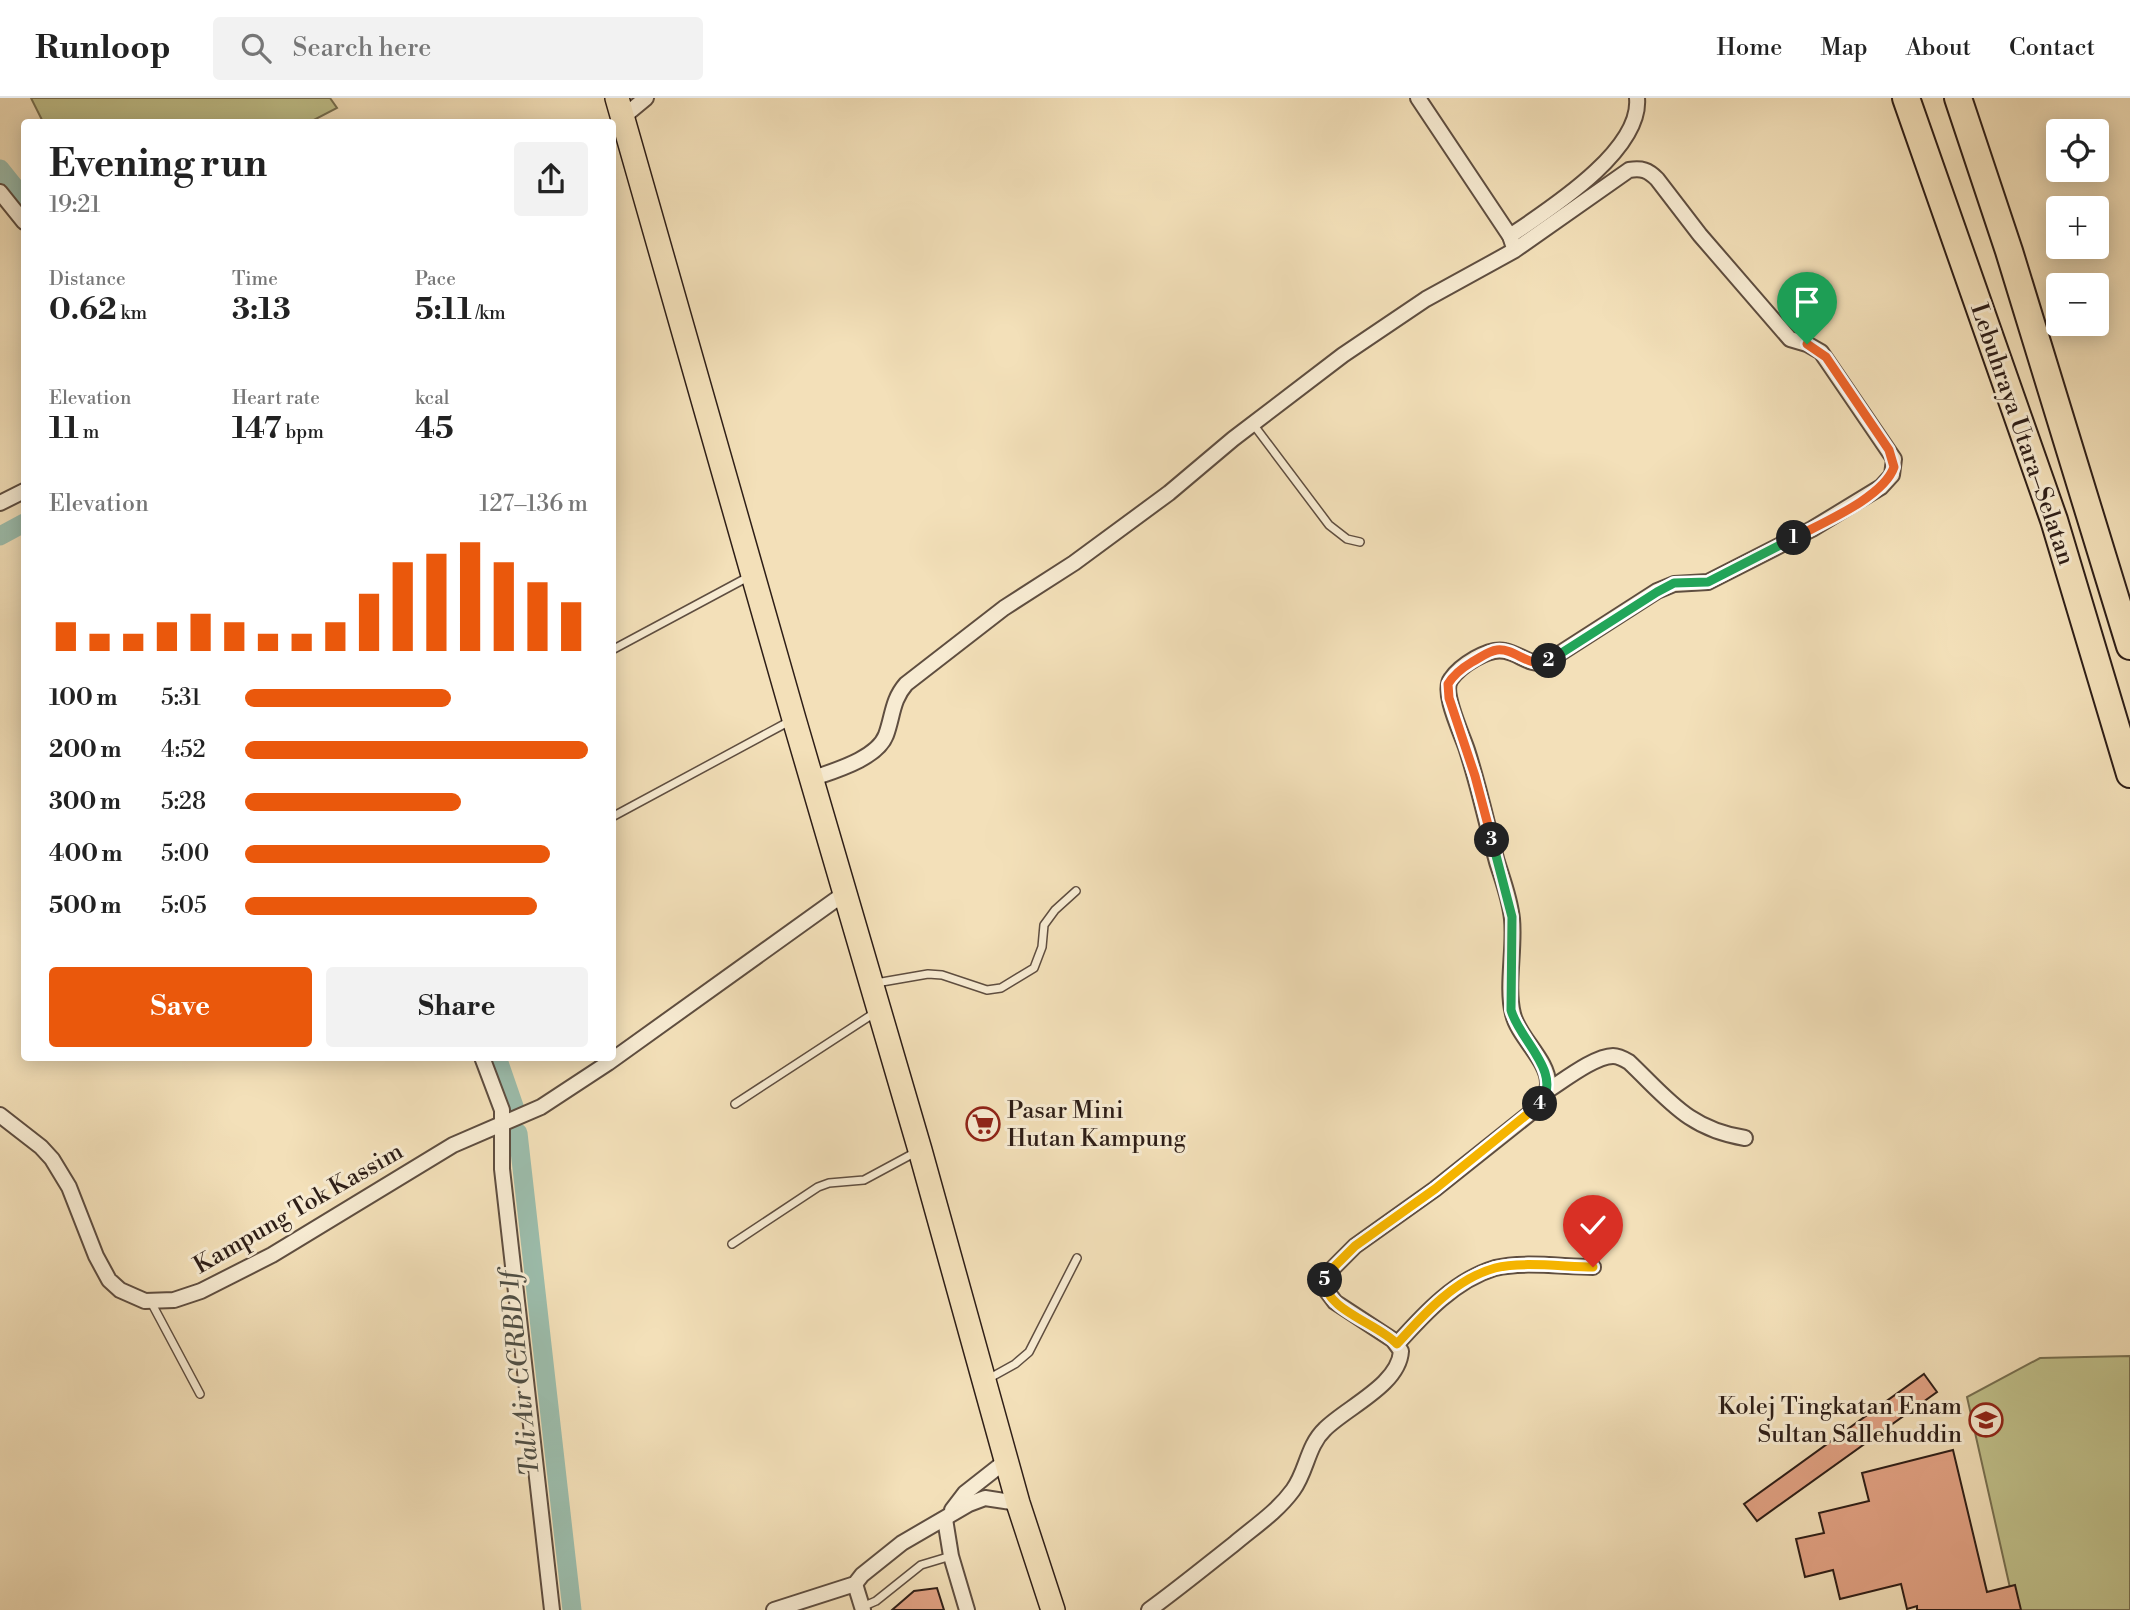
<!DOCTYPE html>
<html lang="en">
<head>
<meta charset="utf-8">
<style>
  :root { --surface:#fff; --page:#f2f2f2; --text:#222; --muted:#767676; --line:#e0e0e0; --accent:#ea580c }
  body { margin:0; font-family:"Libre Bodoni",serif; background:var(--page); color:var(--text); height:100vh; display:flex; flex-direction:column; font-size:26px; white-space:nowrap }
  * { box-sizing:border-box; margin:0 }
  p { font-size:23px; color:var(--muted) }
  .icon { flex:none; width:38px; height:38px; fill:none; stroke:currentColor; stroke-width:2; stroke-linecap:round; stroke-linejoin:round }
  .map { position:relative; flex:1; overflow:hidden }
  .drawer { position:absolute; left:21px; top:21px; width:595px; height:942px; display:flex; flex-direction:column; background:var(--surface); border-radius:7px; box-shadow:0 4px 18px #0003 }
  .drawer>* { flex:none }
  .tools { position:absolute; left:2046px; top:21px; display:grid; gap:14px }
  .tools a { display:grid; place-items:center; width:63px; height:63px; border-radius:7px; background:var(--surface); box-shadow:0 4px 18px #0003; font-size:35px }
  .pin { position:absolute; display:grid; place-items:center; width:60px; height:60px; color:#fff; margin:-72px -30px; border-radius:50% 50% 50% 0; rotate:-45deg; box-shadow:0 0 7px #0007 }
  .pin .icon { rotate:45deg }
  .km { position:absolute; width:35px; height:35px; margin:-18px; border-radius:50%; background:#222; color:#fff; font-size:19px; line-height:35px; text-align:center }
  .round { display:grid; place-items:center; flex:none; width:74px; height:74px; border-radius:7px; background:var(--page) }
  .headline { display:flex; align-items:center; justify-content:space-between; height:119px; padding:0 28px }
  h1 { font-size:38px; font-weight:700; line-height:52px }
  .metrics { display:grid; grid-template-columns:repeat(3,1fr); gap:10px; height:119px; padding:7px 28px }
  .metrics div { display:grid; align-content:center }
  .metrics b { font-size:30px; font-weight:700 }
  .metrics small { font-size:19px; font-weight:400 }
  .metrics p { font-size:19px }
  .chart { height:196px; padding:14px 28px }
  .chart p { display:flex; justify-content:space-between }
  .chart svg { width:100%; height:126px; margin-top:7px; stroke:var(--accent); stroke-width:6 }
  .action { display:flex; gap:14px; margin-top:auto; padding:14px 28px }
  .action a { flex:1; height:80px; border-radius:7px; background:var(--accent); color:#fff; font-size:28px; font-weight:700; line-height:80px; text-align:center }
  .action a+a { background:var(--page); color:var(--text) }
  ul { padding:0 28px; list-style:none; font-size:23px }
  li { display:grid; grid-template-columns:112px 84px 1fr; align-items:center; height:52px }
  li i { height:18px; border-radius:9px; background:var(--accent) }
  header { display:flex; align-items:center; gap:42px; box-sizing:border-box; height:98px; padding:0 35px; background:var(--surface); border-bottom:2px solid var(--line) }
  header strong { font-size:33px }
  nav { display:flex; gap:38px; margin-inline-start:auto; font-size:24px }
  .search { width:490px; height:63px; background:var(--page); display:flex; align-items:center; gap:18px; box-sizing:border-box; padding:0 24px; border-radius:7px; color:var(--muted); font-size:26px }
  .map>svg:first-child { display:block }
  .green { fill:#c0c18b; stroke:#777051; stroke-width:2 }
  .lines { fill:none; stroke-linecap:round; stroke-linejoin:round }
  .canal { stroke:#9cbdac; stroke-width:19 }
  .building { fill:#e3a385; stroke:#2e1e17; stroke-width:2 }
  .lane-casing { stroke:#5f4e40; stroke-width:10 }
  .street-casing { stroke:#5f4e40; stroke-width:18 }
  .primary-casing { stroke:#2e1e17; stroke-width:26 }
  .highway-casing { stroke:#2e1e17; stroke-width:30 }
  .lane { stroke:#f7ebd2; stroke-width:7 }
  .street { stroke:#f7ebd2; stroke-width:14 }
  .primary { stroke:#f3e0b9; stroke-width:23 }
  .highway { stroke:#f3e0b9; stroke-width:26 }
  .split-1-casing { stroke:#fff; stroke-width:14 }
  .split-2-casing { stroke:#fff; stroke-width:14 }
  .split-3-casing { stroke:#fff; stroke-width:14 }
  .split-4-casing { stroke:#fff; stroke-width:14 }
  .split-5-casing { stroke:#fff; stroke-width:14 }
  .split-6-casing { stroke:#fff; stroke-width:14 }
  .split-1 { stroke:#f0652b; stroke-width:9 }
  .split-2 { stroke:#22a559; stroke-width:9 }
  .split-3 { stroke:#f0652b; stroke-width:9 }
  .split-4 { stroke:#22a559; stroke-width:9 }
  .split-5 { stroke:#f5b400; stroke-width:9 }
  .split-6 { stroke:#f5b400; stroke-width:9 }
  .labels { text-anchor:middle; stroke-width:6; stroke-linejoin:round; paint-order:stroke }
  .street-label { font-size:24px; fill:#2e1e17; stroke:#f7ebd2 }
  .poi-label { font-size:24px; fill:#2e1e17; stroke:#f7ebd2; text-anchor:start }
  .water-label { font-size:26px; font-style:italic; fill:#4f4e44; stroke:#f7ebd2 }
</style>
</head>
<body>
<header>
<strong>Runloop</strong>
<div class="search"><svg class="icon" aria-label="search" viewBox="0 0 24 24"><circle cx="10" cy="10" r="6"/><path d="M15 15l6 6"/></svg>Search here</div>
<nav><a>Home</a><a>Map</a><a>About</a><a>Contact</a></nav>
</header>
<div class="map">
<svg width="2130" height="1512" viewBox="0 0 2130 1512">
  <rect width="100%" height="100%" fill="#f3e0b9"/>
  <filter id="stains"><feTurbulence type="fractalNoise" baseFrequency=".00286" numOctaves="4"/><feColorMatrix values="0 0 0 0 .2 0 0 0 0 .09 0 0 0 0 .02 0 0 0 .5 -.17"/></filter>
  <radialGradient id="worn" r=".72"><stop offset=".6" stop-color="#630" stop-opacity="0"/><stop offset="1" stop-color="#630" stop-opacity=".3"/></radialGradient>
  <g class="green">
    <path d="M31 0H330L337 10 310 24H43Z"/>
    <path d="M2130 1258V1512H2015L1967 1299 2040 1260Z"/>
  </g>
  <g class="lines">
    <g class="canal">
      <path d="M0 71 24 101"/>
      <path d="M0 438 24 425"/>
      <path d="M497 959 515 1011"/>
      <path d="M518 1035 572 1512"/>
    </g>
  </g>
  <g class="building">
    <path d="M1924 1276 1937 1294 1757 1423 1744 1406Z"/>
    <path d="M1953 1352 1987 1494 2015 1487 2021 1512H1917V1508L1907 1511 1901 1486 1840 1501 1833 1472 1805 1479 1796 1441 1824 1435 1819 1415 1869 1403 1862 1375Z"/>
    <path d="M937 1490 944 1512H892L914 1493Z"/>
  </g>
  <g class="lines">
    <defs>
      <g id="lane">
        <path d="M1253 326 1329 427 1347 441 1360 444"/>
        <path d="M612 552 750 478"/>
        <path d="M612 719 790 623"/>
        <path d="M876 885 928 876 942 877 987 892 1001 890 1034 870 1042 849 1044 827 1055 812 1076 793"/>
        <path d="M735 1006 876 914"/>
        <path d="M732 1146 818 1089 829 1085 864 1082 916 1054"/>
        <path d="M151 1204 200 1296"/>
        <path d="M988 1281 1015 1266 1029 1254 1077 1160"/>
        <path d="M862 1509 876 1503 921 1467 951 1458"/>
      </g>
      <g id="street">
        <path d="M1418 0 1510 138 1513 147"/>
        <path d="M623 19 646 0"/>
        <path d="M0 94 24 124"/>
        <path d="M1510 138C1548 112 1642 53 1637 0"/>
        <path d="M0 405 24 393"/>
        <path d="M811 681C833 673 877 661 886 637 893 618 892 602 906 586L1004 510 1074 465 1169 395 1233 341 1343 257 1426 201 1515 152 1629 72C1642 70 1648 72 1657 81L1700 137 1790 241 1807 246 1821 254 1894 361 1892 377 1881 389 1812 431 1708 484 1674 486 1657 493 1545 565C1529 567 1520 556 1505 553 1488 549 1460 568 1451 581 1441 594 1462 636 1467 652 1479 689 1487 727 1497 764 1503 783 1510 801 1512 821 1515 850 1506 889 1513 916 1518 939 1549 963 1548 986 1548 997 1541 1005 1533 1013L1435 1091 1355 1148 1329 1174 1325 1187 1326 1192 1335 1204 1393 1242 1401 1253C1399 1287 1347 1309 1325 1331 1307 1348 1307 1373 1293 1392 1277 1414 1254 1429 1234 1446 1206 1468 1178 1491 1149 1512"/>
        <path d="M482 959 502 1012V1071L552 1512"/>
        <path d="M1547 993C1563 983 1595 958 1613 958 1619 958 1624 961 1629 964 1668 1001 1688 1031 1745 1040"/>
        <path d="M0 1017 41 1049 52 1061 69 1089 96 1158 109 1182 120 1192 145 1203 174 1202 201 1193 272 1157 453 1047 541 1009 608 965 845 795"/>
        <path d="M1397 1246C1424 1216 1455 1182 1495 1170 1523 1163 1564 1169 1593 1169"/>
        <path d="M952 1412 965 1395 1007 1362"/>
        <path d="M945 1421 951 1458 967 1512"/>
        <path d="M855 1486 863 1512"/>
        <path d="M774 1512 855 1486 862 1477 902 1445 969 1406 985 1400 1018 1405"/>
      </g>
      <path id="primary" d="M617 0 794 621 920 1052 1018 1405 1053 1512"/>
      <g id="highway">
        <path d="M1906 0 2054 422 2130 676"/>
        <path d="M1958 0 2009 153 2130 548"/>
      </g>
    </defs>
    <use href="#lane" class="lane-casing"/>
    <use href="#street" class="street-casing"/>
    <use href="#primary" class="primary-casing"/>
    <use href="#highway" class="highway-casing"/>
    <use href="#lane" class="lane"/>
    <use href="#street" class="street"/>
    <use href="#primary" class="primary"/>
    <use href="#highway" class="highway"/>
  </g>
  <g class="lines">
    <defs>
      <path id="split-1" d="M1794 440C1822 425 1884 399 1894 369L1889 352 1826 259 1807 246"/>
      <path id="split-2" d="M1549 563 1657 494 1674 485 1708 484 1794 440"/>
      <path id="split-3" d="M1492 742 1475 678 1449 600 1448 586C1454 576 1462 570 1472 564 1480 560 1488 553 1497 552 1516 550 1529 571 1549 563"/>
      <path id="split-4" d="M1492 742 1512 819 1511 912C1519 942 1564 975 1540 1006"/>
      <path id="split-5" d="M1325 1182 1329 1174 1355 1148 1435 1091 1540 1006"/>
      <path id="split-6" d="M1325 1182C1323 1211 1379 1226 1397 1246 1424 1216 1455 1181 1495 1170 1521 1163 1566 1169 1593 1169"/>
    </defs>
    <use href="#split-1" class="split-1-casing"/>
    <use href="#split-2" class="split-2-casing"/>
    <use href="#split-3" class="split-3-casing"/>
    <use href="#split-4" class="split-4-casing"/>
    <use href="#split-5" class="split-5-casing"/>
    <use href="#split-6" class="split-6-casing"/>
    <use href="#split-1" class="split-1"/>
    <use href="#split-2" class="split-2"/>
    <use href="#split-3" class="split-3"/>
    <use href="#split-4" class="split-4"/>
    <use href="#split-5" class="split-5"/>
    <use href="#split-6" class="split-6"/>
  </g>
  <defs>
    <symbol id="supermarket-ring" viewBox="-11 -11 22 22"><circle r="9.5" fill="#f7ebd2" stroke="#8f2418" stroke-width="1.5"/><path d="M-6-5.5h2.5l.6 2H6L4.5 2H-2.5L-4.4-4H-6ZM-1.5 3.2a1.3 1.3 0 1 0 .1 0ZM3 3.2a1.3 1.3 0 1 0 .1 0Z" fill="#8f2418"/></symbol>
    <symbol id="school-ring" viewBox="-11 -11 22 22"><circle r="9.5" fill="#f7ebd2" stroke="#8f2418" stroke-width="1.5"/><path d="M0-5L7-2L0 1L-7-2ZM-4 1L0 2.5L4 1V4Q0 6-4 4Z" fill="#8f2418"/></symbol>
  </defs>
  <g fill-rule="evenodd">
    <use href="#supermarket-ring" x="964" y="1007" width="38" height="38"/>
    <use href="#school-ring" x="1967" y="1303" width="38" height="38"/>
  </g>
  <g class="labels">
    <g class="street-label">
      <text transform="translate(2023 336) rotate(71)" y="8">Lebuhraya Utara–Selatan</text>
      <text transform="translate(298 1110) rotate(-30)" y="8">Kampung Tok Kassim</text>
    </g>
    <g class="poi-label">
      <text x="1007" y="1020">Pasar Mini<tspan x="1007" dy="28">Hutan Kampung</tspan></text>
      <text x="1962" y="1316" text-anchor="end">Kolej Tingkatan Enam<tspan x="1962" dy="28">Sultan Sallehuddin</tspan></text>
    </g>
    <g class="water-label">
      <text transform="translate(519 1276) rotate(-96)" y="9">Tali Air CCRBD 1f</text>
    </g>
  </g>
  <rect width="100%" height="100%" filter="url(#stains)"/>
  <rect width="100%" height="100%" fill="url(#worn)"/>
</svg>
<div class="tools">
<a><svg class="icon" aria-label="locate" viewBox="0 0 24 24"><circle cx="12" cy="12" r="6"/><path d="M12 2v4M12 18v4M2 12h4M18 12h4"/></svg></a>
<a>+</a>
<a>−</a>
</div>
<div class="pin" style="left:1807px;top:246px;background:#1e9e55"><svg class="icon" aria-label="arrive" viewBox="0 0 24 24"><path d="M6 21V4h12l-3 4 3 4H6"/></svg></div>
<div class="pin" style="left:1593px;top:1169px;background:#d93025"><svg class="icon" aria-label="check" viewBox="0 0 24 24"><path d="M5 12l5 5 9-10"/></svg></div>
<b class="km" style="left:1794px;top:440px">1</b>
<b class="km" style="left:1549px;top:563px">2</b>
<b class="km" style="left:1492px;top:742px">3</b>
<b class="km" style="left:1540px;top:1006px">4</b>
<b class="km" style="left:1325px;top:1182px">5</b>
<section class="drawer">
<div class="headline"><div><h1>Evening run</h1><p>19:21</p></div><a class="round"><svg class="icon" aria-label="share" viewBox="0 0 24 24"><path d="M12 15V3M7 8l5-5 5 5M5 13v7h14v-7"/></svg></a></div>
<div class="metrics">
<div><p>Distance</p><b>0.62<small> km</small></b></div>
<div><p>Time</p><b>3:13</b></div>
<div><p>Pace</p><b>5:11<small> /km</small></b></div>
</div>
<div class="metrics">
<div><p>Elevation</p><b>11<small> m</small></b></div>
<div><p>Heart rate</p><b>147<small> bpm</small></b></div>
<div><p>kcal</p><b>45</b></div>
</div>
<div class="chart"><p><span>Elevation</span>127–136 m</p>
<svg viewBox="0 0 160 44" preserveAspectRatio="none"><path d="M5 44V34M15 44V38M25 44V38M35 44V34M45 44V31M55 44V34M65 44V38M75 44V38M85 44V34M95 44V24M105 44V13M115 44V10M125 44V6M135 44V13M145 44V20M155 44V27"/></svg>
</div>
<ul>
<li><b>100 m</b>5:31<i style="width:60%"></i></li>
<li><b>200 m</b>4:52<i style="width:100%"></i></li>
<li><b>300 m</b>5:28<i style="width:63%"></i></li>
<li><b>400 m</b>5:00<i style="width:89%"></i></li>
<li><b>500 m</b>5:05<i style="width:85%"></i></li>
</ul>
<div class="action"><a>Save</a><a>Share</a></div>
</section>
</div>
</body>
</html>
